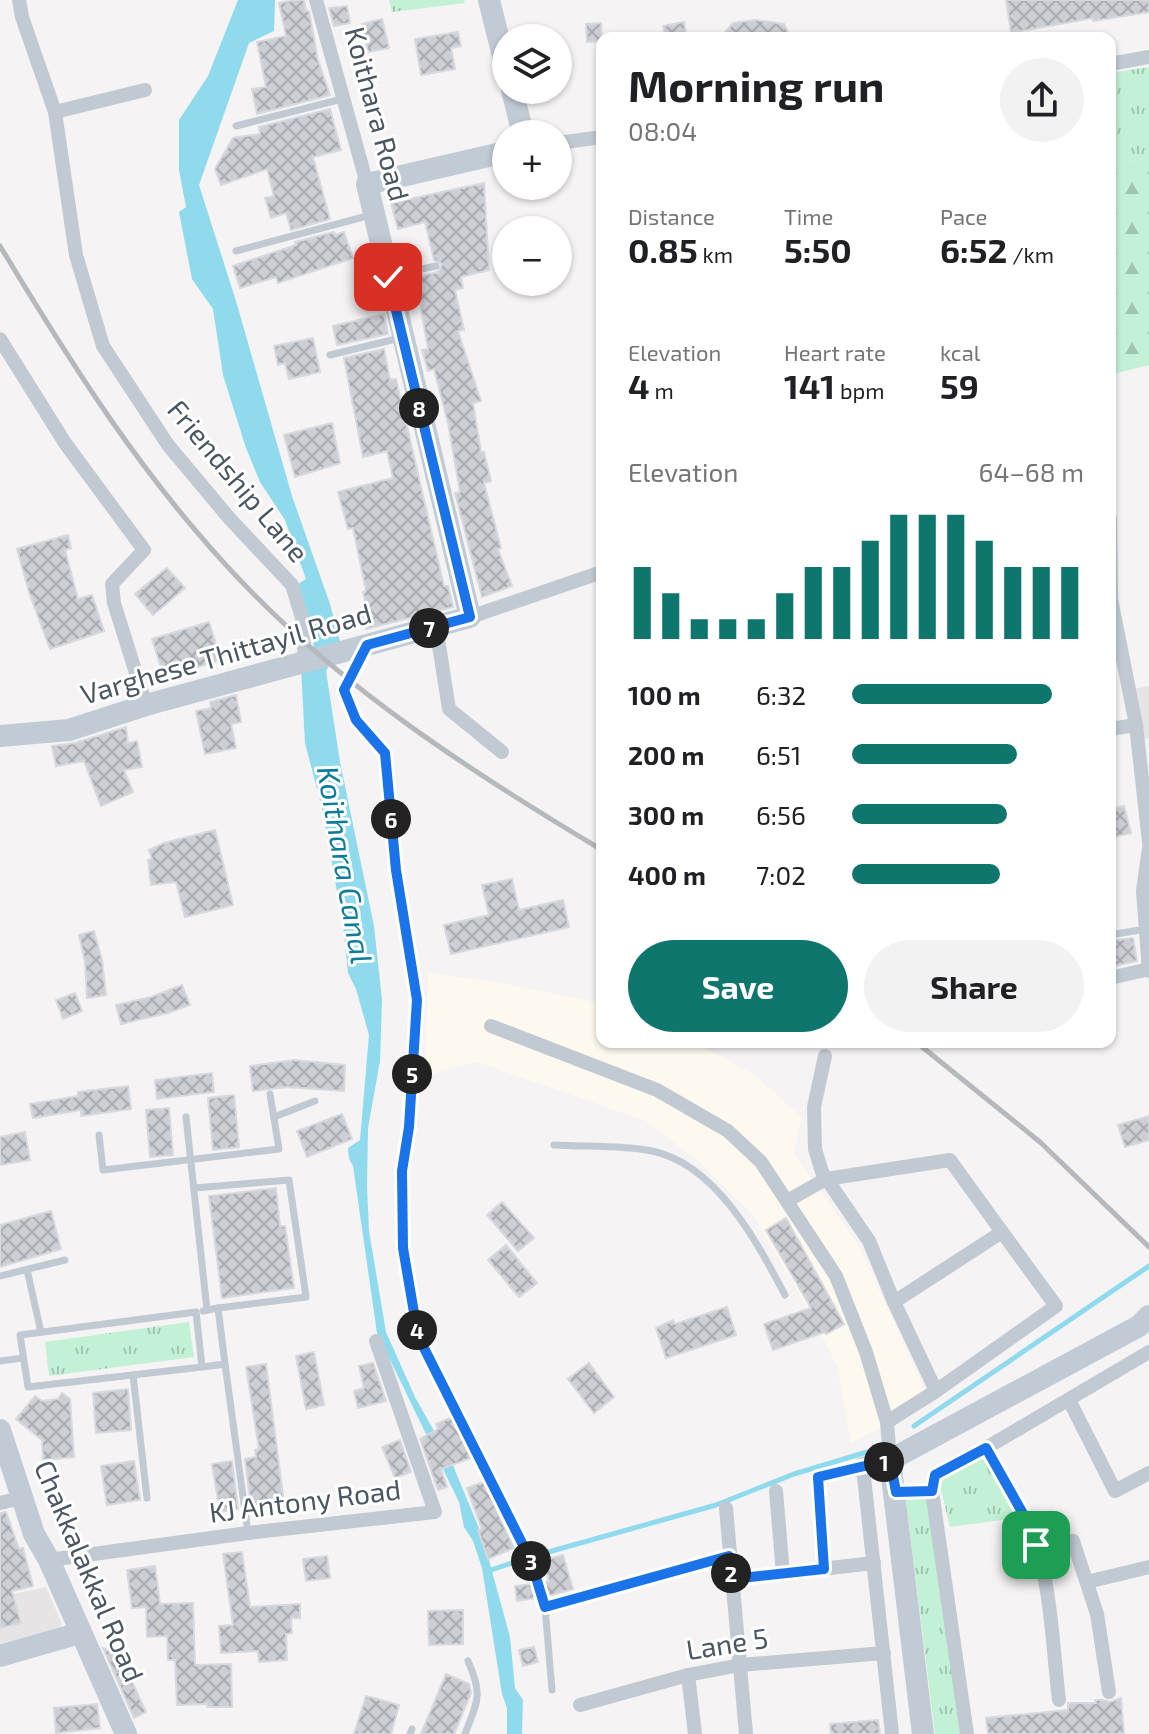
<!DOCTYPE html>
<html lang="en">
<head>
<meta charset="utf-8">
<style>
  :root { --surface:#fff; --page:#f2f2f2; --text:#202124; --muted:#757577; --accent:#0f766e }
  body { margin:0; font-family:"Exo 2",sans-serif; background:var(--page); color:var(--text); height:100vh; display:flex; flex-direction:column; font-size:30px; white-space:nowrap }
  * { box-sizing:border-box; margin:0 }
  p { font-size:26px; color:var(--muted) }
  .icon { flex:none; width:44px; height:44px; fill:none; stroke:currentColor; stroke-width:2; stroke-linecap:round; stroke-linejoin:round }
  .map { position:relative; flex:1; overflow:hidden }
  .panel { position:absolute; left:596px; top:32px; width:520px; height:1016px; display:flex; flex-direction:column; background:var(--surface); border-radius:16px; box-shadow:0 2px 6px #0004 }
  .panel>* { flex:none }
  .fabs { position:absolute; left:492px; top:24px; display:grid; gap:16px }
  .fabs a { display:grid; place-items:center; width:80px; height:80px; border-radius:50%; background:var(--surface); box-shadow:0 2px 6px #0004; font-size:40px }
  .pin { position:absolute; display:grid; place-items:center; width:68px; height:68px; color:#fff; margin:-34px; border-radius:16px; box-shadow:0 4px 12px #0006 }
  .km { position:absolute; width:40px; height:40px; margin:-20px; border-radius:50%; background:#222; color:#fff; font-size:22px; line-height:40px; text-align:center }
  .round { display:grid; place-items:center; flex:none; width:84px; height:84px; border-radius:42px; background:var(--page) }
  .head { display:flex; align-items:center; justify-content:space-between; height:136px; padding:0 32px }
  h1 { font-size:44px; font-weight:700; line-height:60px }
  .stats { display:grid; grid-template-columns:repeat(3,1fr); gap:12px; height:136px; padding:8px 32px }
  .stats div { display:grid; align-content:center }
  .stats b { font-size:34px; font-weight:700 }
  .stats small { font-size:22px; font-weight:400 }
  .stats p { font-size:22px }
  .chart { height:224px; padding:16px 32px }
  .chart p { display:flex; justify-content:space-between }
  .chart svg { width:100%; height:144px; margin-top:8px; stroke:var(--accent); stroke-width:6 }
  .cta { display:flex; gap:16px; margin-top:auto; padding:16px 32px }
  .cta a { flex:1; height:92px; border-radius:48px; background:var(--accent); color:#fff; font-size:32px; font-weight:700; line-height:92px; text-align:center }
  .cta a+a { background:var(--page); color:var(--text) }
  ul { padding:0 32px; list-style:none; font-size:26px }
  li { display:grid; grid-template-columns:128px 96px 1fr; align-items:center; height:60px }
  li i { height:20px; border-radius:10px; background:var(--accent) }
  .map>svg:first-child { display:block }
  .commercial { fill:#fdf9ef }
  .education { fill:#e6e4e5 }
  .grass { fill:url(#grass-tufts) }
  .forest { fill:url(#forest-firs) }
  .water { fill:#90daee }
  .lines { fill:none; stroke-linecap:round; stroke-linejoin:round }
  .stream { stroke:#90daee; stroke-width:5 }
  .building { fill:url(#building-cross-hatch); stroke:#d7d9de; stroke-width:2 }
  .lane { stroke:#c1cad2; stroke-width:7 }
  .street { stroke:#c1cad2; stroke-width:14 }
  .secondary { stroke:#c1cbd6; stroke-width:22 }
  .rail { stroke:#b5b8bd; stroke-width:5 }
  .route-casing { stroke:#fff; stroke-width:16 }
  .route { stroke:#1a73e8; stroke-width:10 }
  .labels { text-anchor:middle; stroke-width:6; stroke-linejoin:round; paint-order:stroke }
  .street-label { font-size:28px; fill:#4a5661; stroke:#fff }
  .water-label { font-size:30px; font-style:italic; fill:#0c7c9b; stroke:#fff }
</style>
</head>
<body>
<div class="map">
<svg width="1149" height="1734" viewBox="0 0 1149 1734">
  <defs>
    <pattern id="grass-tufts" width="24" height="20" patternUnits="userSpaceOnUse" patternTransform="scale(2)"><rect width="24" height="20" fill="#c3f1d5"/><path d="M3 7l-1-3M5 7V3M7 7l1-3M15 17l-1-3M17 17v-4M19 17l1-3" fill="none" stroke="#a0c6b0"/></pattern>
    <pattern id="forest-firs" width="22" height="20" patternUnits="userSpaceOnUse" patternTransform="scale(2)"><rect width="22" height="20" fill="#c3f1d5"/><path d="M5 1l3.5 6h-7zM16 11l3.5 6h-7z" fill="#a0c6b0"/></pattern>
    <pattern id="building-cross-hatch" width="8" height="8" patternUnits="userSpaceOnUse" patternTransform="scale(2)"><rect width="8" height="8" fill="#cdcfd5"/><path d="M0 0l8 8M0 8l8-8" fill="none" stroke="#a8abb0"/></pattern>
  </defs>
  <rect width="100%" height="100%" fill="#f5f3f3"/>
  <path class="commercial" d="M428 973 497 982 596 1002 602 1005V1042H694L756 1076 801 1117 794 1154 859 1246 930 1401 851 1443 837 1366 805 1303 752 1214 697 1160 646 1121 477 1062 425 1076Z"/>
  <g class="education">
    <path d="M1149 686V738L1145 739 1133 689Z"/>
    <path d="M46 1587 62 1624 56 1633 0 1647V1597Z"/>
  </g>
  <g class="grass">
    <path d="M389 0H464L465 3 392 12Z"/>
    <path d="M1149 67V159L1110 163V73Z"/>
    <path d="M189 1322 194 1357 49 1376 45 1342Z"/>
    <path d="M983 1455 1016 1518 950 1527 940 1485 945 1475Z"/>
    <path d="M927 1498 961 1734H935L906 1500Z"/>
  </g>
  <path class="forest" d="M1149 159V365L1110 375V163Z"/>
  <path class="water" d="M238 0H275L274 31 249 43 199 185 236 301 292 496 330 604 341 645 326 671 340 762 374 926 382 1000 380 1061 368 1128 367 1186 369 1231 386 1332 415 1397 452 1463 483 1538 510 1637 515 1688 523 1700 522 1734H507V1708L502 1694 482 1568 473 1541 464 1527 459 1502 377 1333 353 1166 349 1159 348 1148 360 1140 369 1035 356 989 348 973 343 925 322 808 305 743 301 668 314 664 313 629 298 584 306 579 285 520 260 482 246 448 223 375 213 309 192 279 179 212 186 207 179 170V120L208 76Z"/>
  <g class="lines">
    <g class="stream">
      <path d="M914 1426 1149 1266"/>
      <path d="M534 1556 716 1505 794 1474 867 1452"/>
      <path d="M488 1571 524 1559"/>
    </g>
  </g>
  <g class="building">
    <path d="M294 0H304L306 11H309L318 60 330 95 257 114 252 89 266 87 257 42 286 36 279 3Z"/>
    <path d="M1006 0H1149V12L1093 21V18L1011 33Z"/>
    <path d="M347 6 350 23 334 26 329 8Z"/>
    <path d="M382 19 389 48 368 52 362 24Z"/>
    <path d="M756 20 784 24 791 38H720L733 23Z"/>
    <path d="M684 22 687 38H665L663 26Z"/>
    <path d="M601 23 602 41 587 42 586 24Z"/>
    <path d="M458 32 461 46 451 48 455 69 421 75 415 39Z"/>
    <path d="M330 109 341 150 313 157 330 219 291 230 286 213 271 218 265 198 274 196 267 169 221 185 215 169 233 138 260 134 259 127Z"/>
    <path d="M484 183 489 270 461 277 463 288 455 290 464 330 458 331 481 401 473 403 481 452H484L491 481 484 483 501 548 498 549 512 586 482 597 455 493 460 492 448 423 434 369 428 371 422 350 428 349 415 277 438 272 442 264 434 260 425 222 398 229 391 203Z"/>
    <path d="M334 232 335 235 344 232 353 258 278 283 276 277 240 288 233 266 296 245 295 242Z"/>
    <path d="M384 314 388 334 337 345 333 326Z"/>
    <path d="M313 338 320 372 289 379 285 363 278 365 274 346Z"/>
    <path d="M384 349 390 380 396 379 444 586H448L453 607 366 629 361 609 367 608 363 592 366 591 353 528 348 529 338 492 393 478 387 451 363 457 344 358Z"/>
    <path d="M332 423 340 463 295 477 284 435Z"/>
    <path d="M68 535 71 548 65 550 78 599 92 595 104 631 50 649 29 592 17 549Z"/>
    <path d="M167 568 185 588 153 615 135 594Z"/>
    <path d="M209 622 221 660 164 677 152 639Z"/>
    <path d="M236 695 241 722 231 724 236 748 205 754 196 711 211 708 210 702Z"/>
    <path d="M126 727 128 743 137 741 142 767 124 770 133 792 101 806 84 761 56 766 52 746 75 743Z"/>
    <path d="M1124 806 1131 833 1110 838V809Z"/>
    <path d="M215 830 233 905 185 917 176 882 151 885 148 860 152 859 149 850 164 843Z"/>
    <path d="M512 879 519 910 563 900 569 927 451 954 444 925 489 915 482 885Z"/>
    <path d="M94 931 102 960 106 995 87 998 85 962 79 935Z"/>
    <path d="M1133 938 1137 961 1110 967V941Z"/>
    <path d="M182 985 190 1005 168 1013 121 1024 116 1005 151 997Z"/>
    <path d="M75 993 82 1011 63 1019 56 1000Z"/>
    <path d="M294 1060 345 1065 344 1091 287 1087 253 1091 250 1066Z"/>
    <path d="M212 1073 214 1092 157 1099 155 1080Z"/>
    <path d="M128 1086 131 1109 81 1116V1110L33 1118 30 1104 78 1096V1092Z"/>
    <path d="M234 1095 239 1147 213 1150 208 1098Z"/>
    <path d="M169 1108 173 1155 150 1157 146 1110Z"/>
    <path d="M342 1114 352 1139 307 1157 297 1131Z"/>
    <path d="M1149 1116V1140L1125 1147 1118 1125Z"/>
    <path d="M25 1132 30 1160 0 1165V1137Z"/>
    <path d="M276 1188 280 1226H285L294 1288 222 1298 209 1196Z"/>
    <path d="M502 1202 534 1238 518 1251 487 1215Z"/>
    <path d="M51 1211 61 1249 0 1267V1225Z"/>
    <path d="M786 1218 844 1324 826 1334 825 1332 773 1350 764 1324 811 1308 766 1230Z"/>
    <path d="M506 1245 537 1283 519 1297 488 1260Z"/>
    <path d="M727 1307 736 1335 666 1358 656 1328 673 1320 675 1324Z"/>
    <path d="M314 1352 324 1405 306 1409 296 1356Z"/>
    <path d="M373 1363 386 1401 358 1408 354 1391 364 1388 359 1366Z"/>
    <path d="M589 1363 614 1397 594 1413 568 1379Z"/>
    <path d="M266 1364 284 1503 251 1507 245 1459 256 1457 255 1450 259 1449 246 1367Z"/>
    <path d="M128 1389 131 1430 96 1433 93 1393Z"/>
    <path d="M62 1393 70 1399 74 1457 43 1460 42 1440 16 1419 35 1396 42 1401 58 1399Z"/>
    <path d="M452 1417 471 1458 441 1469 447 1487 438 1490 420 1439 438 1429 436 1424Z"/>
    <path d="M400 1440 411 1472 395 1478 382 1447Z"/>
    <path d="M134 1461 140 1500 107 1505 101 1466Z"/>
    <path d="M232 1461 238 1509 220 1512 212 1464Z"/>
    <path d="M484 1482 514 1548 488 1559 478 1530 482 1529 467 1488Z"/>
    <path d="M6 1512 19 1549 23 1548 33 1586 12 1591 21 1623 0 1628V1513Z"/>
    <path d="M242 1552 250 1607 300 1604V1618H291L292 1633 286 1634 287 1660 259 1662 258 1651 221 1653 219 1626 233 1625 223 1554Z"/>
    <path d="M563 1555 573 1589 548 1596 544 1582 549 1581 543 1561Z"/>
    <path d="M327 1556 330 1578 306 1581 303 1559Z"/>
    <path d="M155 1566 160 1604 193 1603 195 1665 231 1664 232 1707H207V1704L177 1705 175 1660H168L167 1636 147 1637 146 1607 132 1608 127 1570Z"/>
    <path d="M531 1584 536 1598 517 1601 515 1586Z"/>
    <path d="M463 1610V1644L429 1645 428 1611Z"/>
    <path d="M534 1647 538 1662 523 1666 519 1650Z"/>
    <path d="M103 1648 125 1658 124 1664 146 1712 134 1718Z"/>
    <path d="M446 1674 469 1684 471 1693 454 1734H421Z"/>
    <path d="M366 1696 399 1705 391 1734H354Z"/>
    <path d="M1121 1698 1124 1734H988L986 1718 1068 1710V1703H1096L1095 1700H1103L1110 1702Z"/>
    <path d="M97 1704 100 1728 56 1733 54 1708Z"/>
    <path d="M878 1720 880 1734H831L830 1724Z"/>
  </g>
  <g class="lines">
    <g class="lane">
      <path d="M236 126 342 99"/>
      <path d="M236 251 371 215"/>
      <path d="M394 275 436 266"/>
      <path d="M330 355 400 338"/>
      <path d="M364 650 344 690 356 720 385 753 396 870 417 1000 409 1127 402 1171 403 1248 418 1336 531 1561 545 1607 552 1690"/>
      <path d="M1110 935 1146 929"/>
      <path d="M186 1117 207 1310"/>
      <path d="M274 1117 315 1101"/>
      <path d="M99 1135 103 1170 279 1149 270 1094"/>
      <path d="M554 1145C584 1147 622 1145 652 1151 716 1164 757 1242 785 1295"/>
      <path d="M195 1188 289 1180 306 1297 218 1308"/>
      <path d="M27 1270 41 1332"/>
      <path d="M0 1276 65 1260"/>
      <path d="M196 1312 202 1367 28 1387 20 1335Z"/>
      <path d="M0 1361 23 1358"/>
      <path d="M225 1364 248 1533"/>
      <path d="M202 1367 225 1364 218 1308 203 1311"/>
      <path d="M133 1375 147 1498"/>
      <path d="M410 1734 412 1729"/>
      <path d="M465 1734C478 1700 483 1695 468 1661"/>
    </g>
    <g class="street">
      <path d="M19 0 22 17 55 112 76 255 103 346 168 445 230 519 292 585 302 618 305 661"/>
      <path d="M316 0 367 184"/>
      <path d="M1110 64 1149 57"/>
      <path d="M55 112 145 90"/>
      <path d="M558 143 602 137"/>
      <path d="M0 339 65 443 144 550 112 584 114 603 146 705"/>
      <path d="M1110 518 1111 599 1136 725 1149 842"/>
      <path d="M470 617 602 572"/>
      <path d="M436 626 449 709 502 752"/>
      <path d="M1110 729 1136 725"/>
      <path d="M1149 848 1143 891 1149 971"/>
      <path d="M1110 978 1149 969"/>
      <path d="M491 1026 657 1090 728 1131 761 1162 836 1276 866 1352 887 1422 890 1460"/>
      <path d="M825 1056 814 1107 815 1149 822 1172 869 1241 894 1302"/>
      <path d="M787 1201 826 1179 950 1160 1002 1232"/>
      <path d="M1069 1400 1115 1491 1149 1473"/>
      <path d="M887 1422 936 1391 1056 1306 1002 1232 894 1302 936 1391"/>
      <path d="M986 1448C1003 1479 1023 1508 1035 1541 1051 1586 1053 1651 1059 1700"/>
      <path d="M776 1491 783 1574"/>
      <path d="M896 1492 932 1491"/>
      <path d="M0 1503 22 1498"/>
      <path d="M726 1508 746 1734"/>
      <path d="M1036 1545 1073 1541 1097 1614 1109 1692"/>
      <path d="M49 1560 248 1533 435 1512 376 1341"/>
      <path d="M824 1569 818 1477 863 1468 892 1734"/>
      <path d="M732 1579 874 1563"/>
      <path d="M1087 1582 1149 1567"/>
      <path d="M545 1607 729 1556"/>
      <path d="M688 1675 695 1734"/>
      <path d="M580 1705 688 1675 740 1665 884 1653"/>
      <path d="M967 1734 932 1491 935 1475 986 1448 1149 1352"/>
    </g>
    <g class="secondary">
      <path d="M489 0 506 68"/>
      <path d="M512 90 523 134"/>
      <path d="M0 736 69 730 146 705 470 617 367 184 506 152"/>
      <path d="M0 1430 34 1534 49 1560 126 1734"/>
      <path d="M890 1460 923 1734"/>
      <path d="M863 1468 890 1460 1139 1326 1149 1316"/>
      <path d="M0 1656 80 1633"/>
    </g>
    <g class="rail">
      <path d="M0 246C72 365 143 478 239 579 343 689 473 773 602 850"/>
      <path d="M916 1042 1040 1142 1149 1247"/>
    </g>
  </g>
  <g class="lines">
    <defs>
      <path id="route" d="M388 277 470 617 367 645 344 690 356 720 385 753 396 870 417 1000 409 1127 402 1171 403 1248 418 1336 531 1561 545 1607 729 1556 732 1579 824 1569 818 1477 890 1460 896 1492 932 1491 935 1475 986 1448 1026 1519 1036 1545"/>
    </defs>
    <use href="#route" class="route-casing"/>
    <use href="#route" class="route"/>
  </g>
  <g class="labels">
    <g class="street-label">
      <text transform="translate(377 114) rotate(75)" y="10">Koithara Road</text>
      <text transform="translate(238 481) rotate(50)" y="10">Friendship Lane</text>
      <text transform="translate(226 654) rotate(-16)" y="10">Varghese Thittayil Road</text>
      <text transform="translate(305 1501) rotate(-7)" y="10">KJ Antony Road</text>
      <text transform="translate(89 1571) rotate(67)" y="10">Chakkalakkal Road</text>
      <text transform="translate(727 1644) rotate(-9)" y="10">Lane 5</text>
    </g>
    <g class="water-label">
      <text transform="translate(344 865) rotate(80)" y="10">Koithara Canal</text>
    </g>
  </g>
</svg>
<div class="fabs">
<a><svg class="icon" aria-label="layers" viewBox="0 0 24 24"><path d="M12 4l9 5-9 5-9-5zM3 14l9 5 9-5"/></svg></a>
<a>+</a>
<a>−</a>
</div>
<div class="pin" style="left:1036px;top:1545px;background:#1e9e55"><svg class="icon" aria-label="arrive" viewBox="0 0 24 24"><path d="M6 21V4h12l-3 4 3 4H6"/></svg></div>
<div class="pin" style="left:388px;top:277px;background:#d93025"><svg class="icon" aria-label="check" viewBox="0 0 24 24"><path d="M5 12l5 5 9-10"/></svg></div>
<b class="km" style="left:884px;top:1462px">1</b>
<b class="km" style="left:731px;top:1573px">2</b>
<b class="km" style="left:531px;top:1561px">3</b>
<b class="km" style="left:417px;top:1330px">4</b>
<b class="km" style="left:412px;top:1074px">5</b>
<b class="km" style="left:391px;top:819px">6</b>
<b class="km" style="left:429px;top:628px">7</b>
<b class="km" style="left:419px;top:408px">8</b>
<section class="panel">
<div class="head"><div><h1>Morning run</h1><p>08:04</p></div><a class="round"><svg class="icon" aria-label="share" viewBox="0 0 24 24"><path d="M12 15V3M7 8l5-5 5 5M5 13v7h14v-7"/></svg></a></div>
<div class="stats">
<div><p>Distance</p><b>0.85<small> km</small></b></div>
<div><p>Time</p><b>5:50</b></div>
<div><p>Pace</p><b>6:52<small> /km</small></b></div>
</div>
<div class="stats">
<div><p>Elevation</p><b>4<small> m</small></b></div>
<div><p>Heart rate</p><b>141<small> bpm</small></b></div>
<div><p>kcal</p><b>59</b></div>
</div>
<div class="chart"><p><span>Elevation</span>64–68 m</p>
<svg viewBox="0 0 160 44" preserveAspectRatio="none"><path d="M5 44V22M15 44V30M25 44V38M35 44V38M45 44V38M55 44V30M65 44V22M75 44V22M85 44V14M95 44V6M105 44V6M115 44V6M125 44V14M135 44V22M145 44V22M155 44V22"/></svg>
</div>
<ul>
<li><b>100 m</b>6:32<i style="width:86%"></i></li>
<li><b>200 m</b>6:51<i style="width:71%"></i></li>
<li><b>300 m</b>6:56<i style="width:67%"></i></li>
<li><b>400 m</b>7:02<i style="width:64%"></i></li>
</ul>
<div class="cta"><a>Save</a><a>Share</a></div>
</section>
</div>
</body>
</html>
